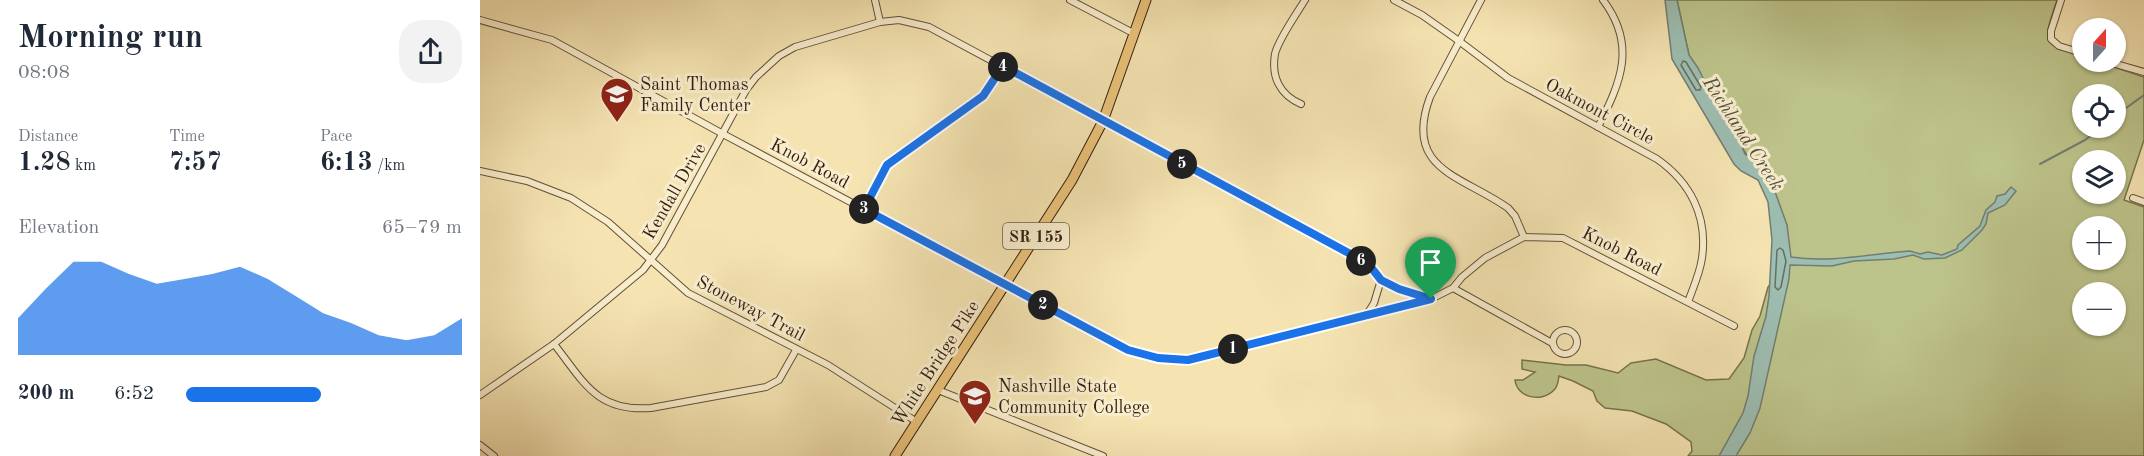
<!DOCTYPE html>
<html lang="en">
<head>
<meta charset="utf-8">
<style>
  :root { --surface:#fff; --page:#f2f2f3; --text:#1f2937; --muted:#747a83; --accent:#1a73e8 }
  body { margin:0; font-family:"Old Standard TT",serif; background:var(--page); color:var(--text); height:100vh; display:flex; flex-direction:column; font-size:22px; white-space:nowrap }
  * { box-sizing:border-box; margin:0 }
  p { font-size:20px; color:var(--muted) }
  .icon { flex:none; width:33px; height:33px; fill:none; stroke:currentColor; stroke-width:2; stroke-linecap:round; stroke-linejoin:round }
  .map { position:relative; flex:1; overflow:hidden }
  .side { display:flex; flex-direction:column; background:var(--surface); width:480px }
  .side>* { flex:none }
  .needle { width:39px; rotate:21deg }
  .buttons { position:absolute; left:1592px; top:18px; display:grid; gap:12px }
  .buttons a { display:grid; place-items:center; width:54px; height:54px; border-radius:50%; background:var(--surface); box-shadow:0 2px 4px #0004; font-size:30px }
  .pin { position:absolute; display:grid; place-items:center; width:51px; height:51px; color:#fff; margin:-62px -26px; border-radius:50% 50% 50% 0; rotate:-45deg; box-shadow:0 0 6px #0007 }
  .pin .icon { rotate:45deg }
  .km { position:absolute; width:30px; height:30px; margin:-15px; border-radius:50%; background:#222; color:#fff; font-size:16px; line-height:30px; text-align:center }
  .round { display:grid; place-items:center; flex:none; width:63px; height:63px; border-radius:24px; background:var(--page) }
  .headline { display:flex; align-items:center; justify-content:space-between; height:102px; padding:0 18px }
  h1 { font-size:33px; font-weight:800; line-height:45px }
  .figures { display:grid; grid-template-columns:repeat(3,1fr); gap:9px; height:102px; padding:6px 18px }
  .figures div { display:grid; align-content:center }
  .figures b { font-size:26px; font-weight:800 }
  .figures small { font-size:16px; font-weight:400 }
  .figures p { font-size:16px }
  .chart { height:168px; padding:12px 18px }
  .chart p { display:flex; justify-content:space-between }
  .chart svg { width:100%; height:108px; margin-top:6px; fill:var(--accent); opacity:.7 }
  ul { padding:0 18px; list-style:none; font-size:20px }
  li { display:grid; grid-template-columns:96px 72px 1fr; align-items:center; height:45px }
  li i { height:15px; border-radius:8px; background:var(--accent) }
  main { display:flex; flex:1; min-height:0 }
  .map>svg:first-child { display:block }
  .green { fill:#bdc48b; stroke:#78714d; stroke-width:1.5; fill-rule:evenodd }
  .water { fill:#9dbeb2; stroke:#727e71; stroke-width:1.5 }
  .lines { fill:none; stroke-linecap:round; stroke-linejoin:round }
  .shore { stroke:#686e60; stroke-width:1.5 }
  .stream { stroke:#727e71; stroke-width:2 }
  .minor-casing { stroke:#635038; stroke-width:8 }
  .primary-casing { stroke:#321e0f; stroke-width:11 }
  .minor { stroke:#f8edcd; stroke-width:6 }
  .primary { stroke:#eac279; stroke-width:9 }
  .route-casing { stroke:#fff; stroke-width:12 }
  .route { stroke:#1a73e8; stroke-width:8 }
  .labels { text-anchor:middle; stroke-width:6; stroke-linejoin:round; paint-order:stroke }
  .shield { fill:#f8edcd; stroke:#6d5c48; stroke-width:1.5 }
  .shield-label { font-size:16px; font-weight:bold; fill:#321e0f }
  .poi-label { font-size:18px; fill:#321e0f; stroke:#f8edcd; text-anchor:start }
  .street-label { font-size:18px; fill:#321e0f; stroke:#f8edcd }
  .water-label { font-size:20px; font-style:italic; fill:#524e40; stroke:#f8edcd }
</style>
</head>
<body>
<main>
<section class="side">
<div class="headline"><div><h1>Morning run</h1><p>08:08</p></div><a class="round"><svg class="icon" aria-label="share" viewBox="0 0 24 24"><path d="M12 15V3M7 8l5-5 5 5M5 13v7h14v-7"/></svg></a></div>
<div class="figures">
<div><p>Distance</p><b>1.28<small> km</small></b></div>
<div><p>Time</p><b>7:57</b></div>
<div><p>Pace</p><b>6:13<small> /km</small></b></div>
</div>
<div class="chart"><p><span>Elevation</span>65–79 m</p>
<svg viewBox="0 0 160 44" preserveAspectRatio="none"><path d="M0 44V29L10 17L20 6L30 6L40 11L50 15L60 13L70 11L80 8L90 13L100 20L110 27L120 31L130 36L140 38L150 36L160 29V44z"/></svg>
</div>
<ul>
<li><b>200 m</b>6:52<i style="width:49%"></i></li>
</ul>
</section>
<div class="map">
<svg width="1664" height="456" viewBox="0 0 1664 456">
  <rect width="100%" height="100%" fill="#f5e4b2"/>
  <filter id="stains"><feTurbulence type="fractalNoise" baseFrequency=".00333" numOctaves="4"/><feColorMatrix values="0 0 0 0 .2 0 0 0 0 .09 0 0 0 0 .02 0 0 0 .5 -.17"/></filter>
  <radialGradient id="worn" r=".72"><stop offset=".6" stop-color="#630" stop-opacity="0"/><stop offset="1" stop-color="#630" stop-opacity=".3"/></radialGradient>
  <path class="green" d="M1197 0H1577C1564 40 1559 43 1602 56V62H1619L1664 77V140L1644 200 1664 207V456H1208L1212 451 1211 442 1186 424 1152 411 1125 408 1117 401 1113 391 1093 381 1079 376C1078 381 1078 387 1074 390 1062 403 1037 398 1035 380H1043L1055 372 1042 369V360L1086 365H1106L1138 373 1151 363 1176 359 1226 380 1249 379 1264 358 1272 330 1280 316 1288 287 1307 263V225L1209 55ZM1602 94H1635V128H1602ZM1602 160H1635V194H1602ZM1602 226H1635V260H1602ZM1602 292H1635V326H1602Z"/>
  <path class="water" d="M1185 0H1197L1209 55 1218 68 1236 104 1258 138 1265 154 1285 170 1293 186 1307 225 1311 257C1351 263 1390 254 1430 251L1440 254 1448 252 1462 255 1477 249 1478 245 1500 226 1506 210 1515 202 1517 196 1525 194 1531 187 1536 191 1525 205 1508 213 1506 224 1502 230 1482 250 1465 258 1444 259 1433 255 1414 259 1374 261 1352 266 1310 265 1309 279 1280 408 1270 433 1256 456H1239L1263 413 1268 396 1274 356 1286 316 1289 296 1292 240 1288 202 1278 180 1261 171 1254 164 1192 59Z"/>
  <g class="lines">
    <g class="shore">
      <path d="M1203 61 1206 62 1221 87 1220 90H1216L1201 65Z"/>
      <path d="M1300 248 1303 250 1306 261 1301 287 1298 290 1295 287 1297 250Z"/>
    </g>
    <g class="stream">
      <path d="M1635 116 1664 95"/>
      <path d="M1560 164 1605 140 1621 128"/>
    </g>
    <defs>
      <g id="minor">
        <path d="M395 0 400 22"/>
        <path d="M590 0 655 34"/>
        <path d="M914 0 942 15 979 41 1028 78 1177 159C1210 182 1228 216 1222 258 1220 273 1213 288 1208 302"/>
        <path d="M1001 0 950 97C923 170 981 175 1028 208L1035 216 1044 237"/>
        <path d="M1581 0 1571 31V39L1579 46 1602 53"/>
        <path d="M0 20 72 40 243 134 648 350 678 358 708 360 951 299 973 288 982 277 1005 258 1044 237 1083 238 1254 326"/>
        <path d="M1629 62 1664 72"/>
        <path d="M821 104C800 95 791 77 795 54 798 40 817 13 825 0"/>
        <path d="M1118 127C1141 82 1157 45 1123 0"/>
        <path d="M0 171 47 181 91 198 128 222 208 293 348 365 437 422"/>
        <path d="M1653 198 1664 202"/>
        <path d="M384 209 407 165 503 96 523 66"/>
        <path d="M973 288 1072 343"/>
        <path d="M886 316 894 303 901 280"/>
        <circle cx="1085" cy="342" r="12"/>
        <path d="M74 344C104 382 116 412 171 408L286 387 299 380 316 350"/>
        <path d="M458 390 623 456"/>
        <path d="M0 395 74 344 163 270 182 245 266 90 276 77 299 56 315 47 400 22 419 20 449 27 876 257 890 266 901 280 919 289 950 299"/>
        <path d="M0 445 14 456"/>
      </g>
      <path id="primary" d="M415 456 592 180 623 121 666 0"/>
    </defs>
    <use href="#minor" class="minor-casing"/>
    <use href="#primary" class="primary-casing"/>
    <use href="#minor" class="minor"/>
    <use href="#primary" class="primary"/>
  </g>
  <g class="lines">
    <defs>
      <path id="route" d="M523 66 876 257 890 266 901 280 919 289 951 299 708 360 678 358 648 350 384 209 407 165 503 96Z"/>
    </defs>
    <use href="#route" class="route-casing"/>
    <use href="#route" class="route"/>
  </g>
  <defs>
    <symbol id="school-pin" viewBox="-11 -11 22 30"><path d="M0 17L-7.5 6A9.5 9.5 0 1 1 7.5 6Z" fill="#8f2418" stroke="#f8edcd"/><path d="M0-5L7-2L0 1L-7-2ZM-4 1L0 2.5L4 1V4Q0 6-4 4Z" fill="#fff"/></symbol>
    <symbol id="university-pin" viewBox="-11 -11 22 30"><path d="M0 17L-7.5 6A9.5 9.5 0 1 1 7.5 6Z" fill="#8f2418" stroke="#f8edcd"/><path d="M0-5L7-2L0 1L-7-2ZM-4 1L0 2.5L4 1V4Q0 6-4 4Z" fill="#fff"/></symbol>
  </defs>
  <g fill-rule="evenodd">
    <use href="#school-pin" x="118" y="75" width="38" height="52"/>
    <use href="#university-pin" x="476" y="377" width="38" height="52"/>
  </g>
  <g class="labels">
    <rect class="shield" x="523" y="223" width="66" height="26" rx="4.5"/>
    <g class="shield-label">
      <text x="556" y="242">SR 155</text>
    </g>
    <g class="poi-label">
      <text x="160" y="90">Saint Thomas<tspan x="160" dy="21">Family Center</tspan></text>
      <text x="518" y="392">Nashville State<tspan x="518" dy="21">Community College</tspan></text>
    </g>
    <g class="street-label">
      <text transform="translate(1120 111) rotate(28)" y="6">Oakmont Circle</text>
      <text transform="translate(330 163) rotate(28)" y="6">Knob Road</text>
      <text transform="translate(194 191) rotate(-60)" y="6">Kendall Drive</text>
      <text transform="translate(1142 251) rotate(27)" y="6">Knob Road</text>
      <text transform="translate(271 308) rotate(28)" y="6">Stoneway Trail</text>
      <text transform="translate(455 363) rotate(-57)" y="6">White Bridge Pike</text>
    </g>
    <g class="water-label">
      <text transform="translate(1264 133) rotate(57)" y="7">Richland Creek</text>
    </g>
  </g>
  <rect width="100%" height="100%" filter="url(#stains)"/>
  <rect width="100%" height="100%" fill="url(#worn)"/>
</svg>
<div class="buttons">
<a><svg class="needle" viewBox="-14 -14 28 28"><path d="M0-13l5 13h-10z" fill="#e53935"/><path d="M0 13l5-13h-10z" fill="#747a83"/></svg></a>
<a><svg class="icon" aria-label="locate" viewBox="0 0 24 24"><circle cx="12" cy="12" r="6"/><path d="M12 2v4M12 18v4M2 12h4M18 12h4"/></svg></a>
<a><svg class="icon" aria-label="layers" viewBox="0 0 24 24"><path d="M12 4l9 5-9 5-9-5zM3 14l9 5 9-5"/></svg></a>
<a>+</a>
<a>−</a>
</div>
<div class="pin" style="left:951px;top:299px;background:#1e9e55"><svg class="icon" aria-label="arrive" viewBox="0 0 24 24"><path d="M6 21V4h12l-3 4 3 4H6"/></svg></div>
<b class="km" style="left:753px;top:349px">1</b>
<b class="km" style="left:563px;top:305px">2</b>
<b class="km" style="left:384px;top:209px">3</b>
<b class="km" style="left:523px;top:67px">4</b>
<b class="km" style="left:702px;top:164px">5</b>
<b class="km" style="left:881px;top:261px">6</b>
</div>
</main>
</body>
</html>
